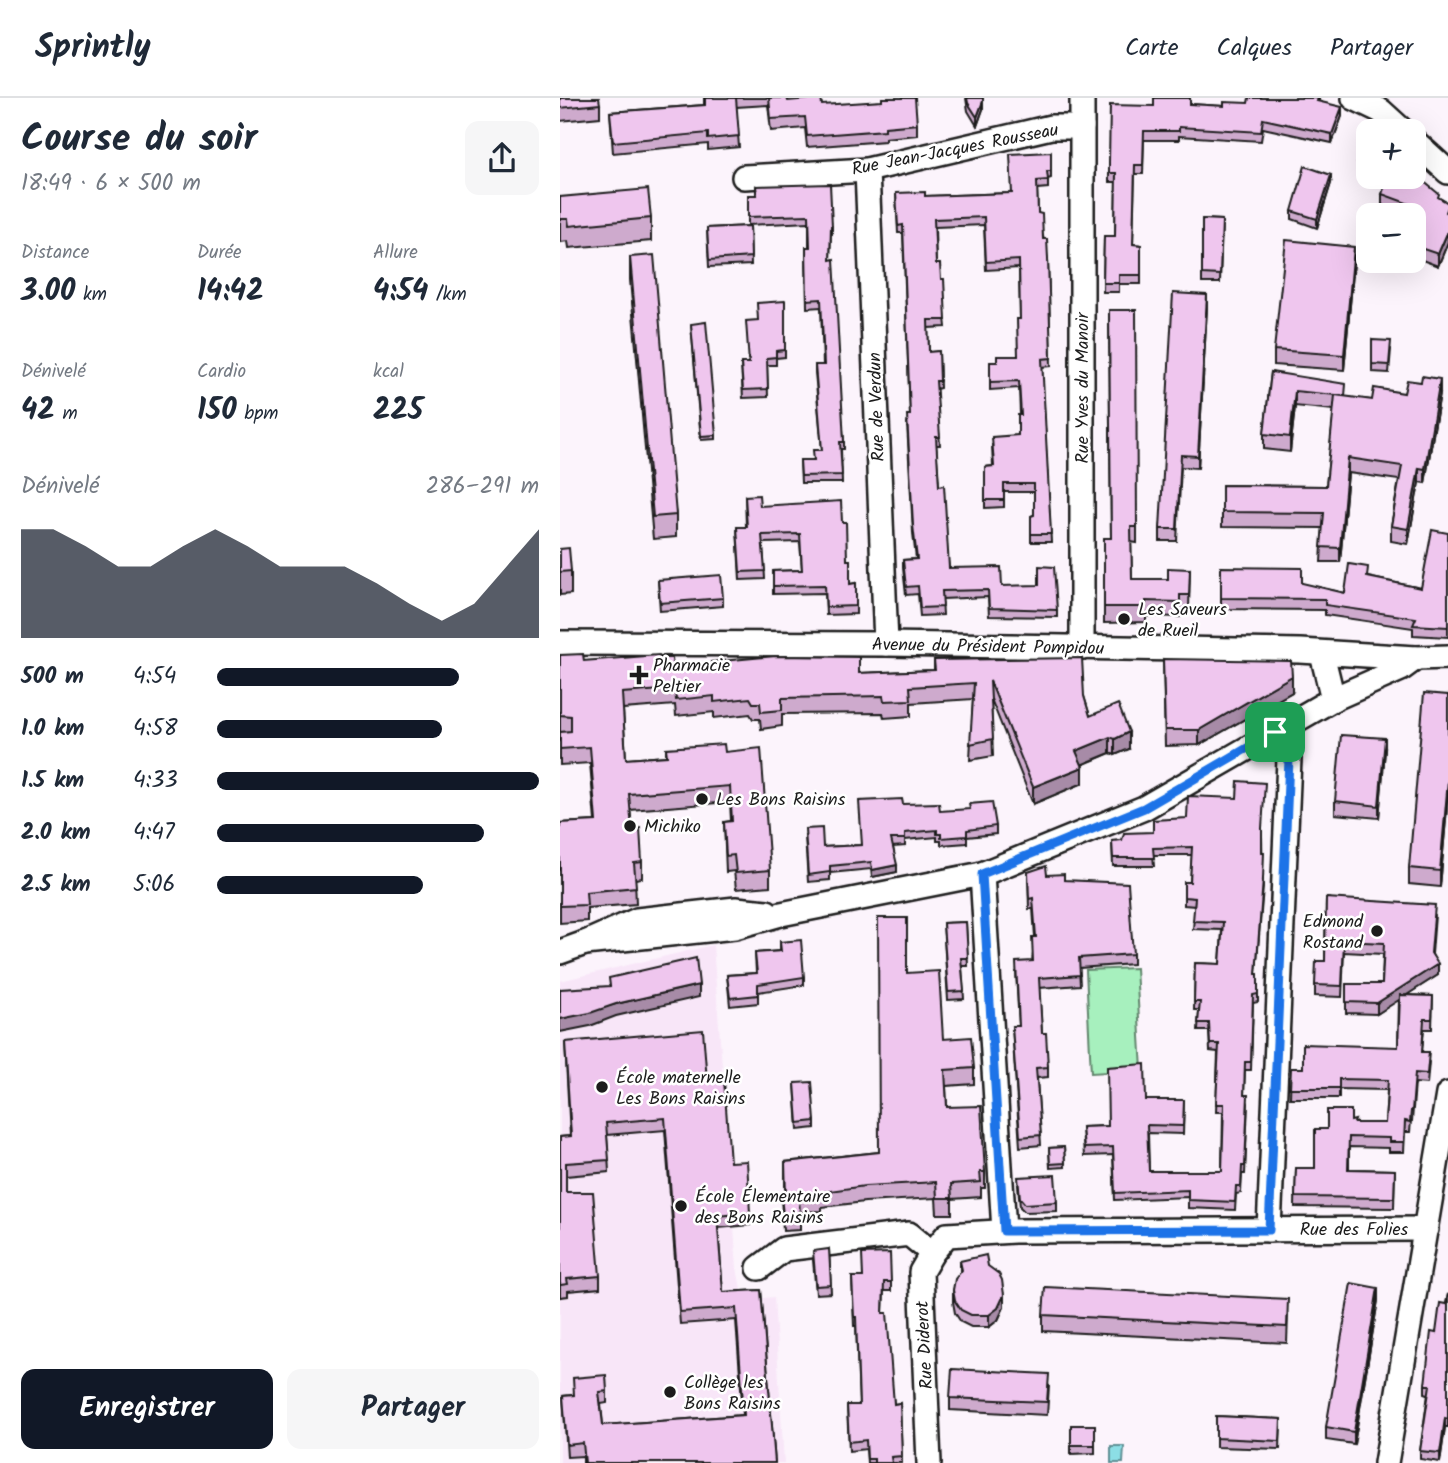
<!DOCTYPE html>
<html lang="fr">
<head>
<meta charset="utf-8">
<style>
  :root { --surface:#fff; --page:#f6f6f7; --text:#1f2937; --muted:#747a83; --line:#e0e1e3; --accent:#111827 }
  body { margin:0; font-family:Kalam,sans-serif; background:var(--page); color:var(--text); height:100vh; display:flex; flex-direction:column; font-size:26px; white-space:nowrap }
  * { box-sizing:border-box; margin:0 }
  p { font-size:23px; color:var(--muted) }
  .icon { flex:none; width:38px; height:38px; fill:none; stroke:currentColor; stroke-width:2; stroke-linecap:round; stroke-linejoin:round }
  .map { position:relative; flex:1; overflow:hidden }
  .sheet { display:flex; flex-direction:column; background:var(--surface); width:560px }
  .sheet>* { flex:none }
  .buttons { position:absolute; left:796px; top:21px; display:grid; gap:14px }
  .buttons a { display:grid; place-items:center; width:70px; height:70px; border-radius:14px; background:var(--surface); box-shadow:0 7px 28px #0002; font-size:35px }
  .pin { position:absolute; display:grid; place-items:center; width:60px; height:60px; color:#fff; margin:-30px; border-radius:14px; box-shadow:0 4px 10px #0006 }
  .round { display:grid; place-items:center; flex:none; width:74px; height:74px; border-radius:14px; background:var(--page) }
  .head { display:flex; align-items:center; justify-content:space-between; height:119px; padding:0 21px }
  h1 { font-size:38px; font-weight:700; line-height:52px }
  .stats { display:grid; grid-template-columns:repeat(3,1fr); gap:10px; height:119px; padding:7px 21px }
  .stats div { display:grid; align-content:center }
  .stats b { font-size:30px; font-weight:700 }
  .stats small { font-size:19px; font-weight:400 }
  .stats p { font-size:19px }
  .chart { height:196px; padding:14px 21px }
  .chart p { display:flex; justify-content:space-between }
  .chart svg { width:100%; height:126px; margin-top:7px; fill:var(--accent); opacity:.7 }
  .cta { display:flex; gap:14px; margin-top:auto; padding:14px 21px }
  .cta a { flex:1; height:80px; border-radius:14px; background:var(--accent); color:#fff; font-size:28px; font-weight:700; line-height:80px; text-align:center }
  .cta a+a { background:var(--page); color:var(--text) }
  ul { padding:0 21px; list-style:none; font-size:23px }
  li { display:grid; grid-template-columns:112px 84px 1fr; align-items:center; height:52px }
  li i { height:18px; border-radius:9px; background:var(--accent) }
  header { display:flex; align-items:center; gap:42px; box-sizing:border-box; height:98px; padding:0 35px; background:var(--surface); border-bottom:2px solid var(--line) }
  header strong { font-size:33px }
  nav { display:flex; gap:38px; margin-inline-start:auto; font-size:24px }
  main { display:flex; flex:1; min-height:0 }
  .map>svg:first-child { display:block }
  .built { fill:#f8e6f8 }
  .green { fill:#a7f0be; stroke:#62866d; stroke-width:2 }
  .water { fill:#8cdee5; stroke:#5f9095; stroke-width:2 }
  .lines { fill:none; stroke-linecap:round; stroke-linejoin:round }
  .minor-casing { stroke:#1c1c1c; stroke-width:28 }
  .minor { stroke:#fff; stroke-width:23 }
  .wall { fill:#ceaacd; stroke:#1c1c1c; stroke-width:2 }
  .shaded-wall { fill:#a78ba7; stroke:#1c1c1c; stroke-width:2 }
  .building { fill:#efc6ee; stroke:#1c1c1c; stroke-width:2 }
  .route-casing { stroke:#fff; stroke-width:14 }
  .route { stroke:#1a73e8; stroke-width:9 }
  .poi-dot { fill:#1c1c1c; stroke:#fff; stroke-width:2.5 }
  .labels { text-anchor:middle; stroke-width:5; stroke-linejoin:round; paint-order:stroke }
  .street-label { font-size:18px; fill:#1c1c1c; stroke:#fff }
  .poi-label { font-size:18px; fill:#1c1c1c; stroke:#fff; text-anchor:start }
</style>
</head>
<body>
<header>
<strong>Sprintly</strong>
<nav><a>Carte</a><a>Calques</a><a>Partager</a></nav>
</header>
<main>
<section class="sheet">
<div class="head"><div><h1>Course du soir</h1><p>18:49 · 6 × 500 m</p></div><a class="round"><svg class="icon" aria-label="share" viewBox="0 0 24 24"><path d="M12 15V3M7 8l5-5 5 5M5 13v7h14v-7"/></svg></a></div>
<div class="stats">
<div><p>Distance</p><b>3.00<small> km</small></b></div>
<div><p>Durée</p><b>14:42</b></div>
<div><p>Allure</p><b>4:54<small> /km</small></b></div>
</div>
<div class="stats">
<div><p>Dénivelé</p><b>42<small> m</small></b></div>
<div><p>Cardio</p><b>150<small> bpm</small></b></div>
<div><p>kcal</p><b>225</b></div>
</div>
<div class="chart"><p><span>Dénivelé</span>286–291 m</p>
<svg viewBox="0 0 160 44" preserveAspectRatio="none"><path d="M0 44V6L10 6L20 12L30 19L40 19L50 12L60 6L70 12L80 19L90 19L100 19L110 25L120 32L130 38L140 32L150 19L160 6V44z"/></svg>
</div>
<ul>
<li><b>500 m</b>4:54<i style="width:75%"></i></li>
<li><b>1.0 km</b>4:58<i style="width:70%"></i></li>
<li><b>1.5 km</b>4:33<i style="width:100%"></i></li>
<li><b>2.0 km</b>4:47<i style="width:83%"></i></li>
<li><b>2.5 km</b>5:06<i style="width:64%"></i></li>
</ul>
<div class="cta"><a>Enregistrer</a><a>Partager</a></div>
</section>
<div class="map">
<svg width="888" height="1365" viewBox="0 0 888 1365">
  <rect width="100%" height="100%" fill="#fcf4fc"/>
  <filter id="ink" filterUnits="userSpaceOnUse"><feTurbulence type="fractalNoise" baseFrequency=".0143" numOctaves="2"/><feDisplacementMap in="SourceGraphic" scale="14" xChannelSelector="R" yChannelSelector="G"/><feConvolveMatrix kernelMatrix="1 2 1 2 8 2 1 2 1" color-interpolation-filters="sRGB"/></filter>
  <g filter="url(#ink)">
    <path class="built" d="M153 847 177 1170 183 1201 169 1204 214 1199 224 1365H0V883Z"/>
    <path class="green" d="M576 870 582 972 531 975 526 872Z"/>
    <path class="water" d="M551 1348H564L563 1365H551Z"/>
    <g class="lines">
      <defs>
        <g id="minor">
          <path d="M522 0V550"/>
          <path d="M794 0 821 13 843 33"/>
          <path d="M854 43 888 74"/>
          <path d="M307 72 326 546"/>
          <path d="M184 79 307 72 491 29H522"/>
          <path d="M0 545 326 546 740 553 856 560 888 559"/>
          <path d="M762 556 773 601"/>
          <path d="M422 776 444 1133"/>
          <path d="M25 845 175 829 221 816 422 776 584 710 773 601 841 571 856 560"/>
          <path d="M0 854 25 845 77 822 176 811 207 814"/>
          <path d="M709 1132 729 661 715 634"/>
          <path d="M199 1170 224 1151 349 1136 372 1155"/>
          <path d="M369 1365 361 1174 372 1155 387 1137 454 1133 866 1131"/>
          <path d="M826 1365 888 996"/>
        </g>
      </defs>
      <use href="#minor" class="minor-casing"/>
      <use href="#minor" class="minor"/>
    </g>
    <g class="wall">
      <path d="M0 0 40 6V19L0 23Z"/>
      <path d="M144 0H227L228 3 262 7 357 26V37L325 40V43L247 49 245 30 211 33 208 7 176 9 179 49 148 52V46L53 55 50 14 144 7Z"/>
      <path d="M406 0H423V11L417 28 408 13Z"/>
      <path d="M759 0V3L782 18 772 45 703 30 701 43 619 38V42H584L583 76H575L573 146 581 147V186H559V194H543L544 138H555L556 84H549V73L594 8 630 6 664 8 688 5Z"/>
      <path d="M808 41V77L797 73V65Z"/>
      <path d="M491 54V80L488 81V90L477 91 478 115 488 161 491 268 482 269 491 444H471V418L474 417V394H444V409L425 410V369L433 368 432 347 458 337 460 317 459 290 430 292V272L437 264 458 258 460 221 459 170 426 172 424 127 375 129 376 166 381 181 386 229 368 230 369 254 379 253 380 290 376 291 380 347H376L379 388 389 470 442 488 497 512V519L429 518 428 499 382 501 383 517 360 518 358 496 346 497 343 470V462L356 461 353 435 347 325 350 317 343 135H338L336 95 365 98 451 95Z"/>
      <path d="M771 85 757 130 732 121V113Z"/>
      <path d="M196 88 272 128V136H271L270 162 284 344V351H281L282 385H241L240 362H253L262 352 255 274V267H263L261 209 247 210 246 149H249V124L188 127V97H196Z"/>
      <path d="M822 96 879 100 888 105V144L878 168 854 159V147L855 144H854V117H848L822 107Z"/>
      <path d="M0 99 91 120V143L9 150 8 143 0 144Z"/>
      <path d="M642 121 662 122 660 185H642Z"/>
      <path d="M190 128 191 167 149 169 147 130Z"/>
      <path d="M70 159 116 417V439L93 441 70 182Z"/>
      <path d="M794 164 784 272 714 267V252Z"/>
      <path d="M225 203V259L216 260V267H207L208 299 183 300 181 265H188L198 222Z"/>
      <path d="M647 209 638 370 621 369 617 443H600V431Z"/>
      <path d="M549 212 577 429V445L571 444 572 481H608L630 471 629 512H620V519L586 518V524L544 525V440H551Z"/>
      <path d="M131 226 156 337V341L141 342Z"/>
      <path d="M812 242 831 251 829 275 812 274Z"/>
      <path d="M711 274 786 299 812 302 844 295H880L865 385 859 384 848 446 831 443V428L839 382 788 375 780 464H761L763 430 662 429V387L766 388 774 312 735 308 730 354 704 351V336Z"/>
      <path d="M185 398 200 408 282 424 290 486 296 485V516L266 517 265 495 213 496V473L242 472 240 444 203 445 205 481 180 482 177 429H186Z"/>
      <path d="M888 435V539L853 537V530L765 517V512L661 511V469L785 495 808 479 861 490Z"/>
      <path d="M0 451 11 473V496L0 497Z"/>
      <path d="M98 482 163 500V508L100 513Z"/>
      <path d="M0 557 24 563 100 560 113 571 299 575 374 572V562L524 598 530 618 569 651 555 657 550 655 522 667 523 685 473 706 431 601 433 658 410 662 413 601 351 605V618L324 620 323 615 222 616V628L201 631 200 621H193L190 616 154 620V614L116 618 115 607 63 611 66 661 106 658V650L165 654 210 772V788L176 791 174 773 166 774 164 724 171 723 170 704 70 712 72 731 82 764V780L75 781 76 806 27 810V823L0 825V725L35 723 30 665 0 667Z"/>
      <path d="M603 561 732 594 639 647 605 648Z"/>
      <path d="M888 597V698L880 789 849 786V770Z"/>
      <path d="M825 652 819 720 775 716V703Z"/>
      <path d="M343 706 380 713 436 728V736L407 739V745L381 747V743H377V739L345 742V748L333 749 337 774 312 779 311 771 270 775V782L248 784 245 738 263 749 301 747Z"/>
      <path d="M702 737 703 789 696 876H698V904L693 905 691 972H685L684 997 688 1005 685 1076H682L681 1095 676 1096 675 1112 628 1110V1099L555 1102 553 1057 524 1058 522 1029 548 1028 586 1002H624L623 1036 588 1035 589 1073H662L663 1014H656L658 954 650 953 649 933H638L639 912H634L635 865 660 866 662 832 633 831 635 808 624 807V792L630 784 632 757H593L594 768H553L552 743Z"/>
      <path d="M468 774 487 777 504 782 573 856V866L519 870 520 887 479 890 482 935 488 969V979L477 980 481 1047 460 1049 452 928H459L456 874 472 863 475 839 473 810 469 811Z"/>
      <path d="M766 800 875 817 872 856 878 877 846 897 873 898 872 931H864L862 954 869 964 867 986 855 985 852 1023H851L850 1034H845L844 1054H829V1050L789 1049V1071L835 1072 834 1110 735 1109 736 1070H755L767 1031 791 1023 794 1025H825L827 992 779 991V1000H730L731 970H743L838 949 839 901 817 916 786 915V886H822L823 856 784 854 782 899 755 898V887L765 863Z"/>
      <path d="M406 824 408 868H402L404 901 388 902 383 825Z"/>
      <path d="M220 844 244 879V887L198 894V905L170 908 167 877 196 875 195 855 220 853Z"/>
      <path d="M347 875 383 941 414 970V986L386 988 387 1009 425 1074V1090H421V1099L392 1101V1116H377L376 1100 305 1104 262 1109V1113L240 1114V1132L223 1133 221 1098H225V1064L319 1054Z"/>
      <path d="M5 944 147 983 170 1064 190 1115V1127L158 1130 163 1194 201 1192 215 1365H23V1358L7 1359 3 1298 47 1293V1305L41 1306 43 1327 183 1317 176 1222 120 1226 105 1032 47 1037 49 1074 6 1078V1094L40 1178V1190L8 1193V1198L0 1199V1039L10 1038Z"/>
      <path d="M235 985 255 1023V1030L238 1032Z"/>
      <path d="M504 1049 505 1069 490 1070 489 1050Z"/>
      <path d="M458 1087 497 1104V1113L465 1114 460 1109Z"/>
      <path d="M269 1151 271 1195 256 1196 253 1162Z"/>
      <path d="M400 1163 428 1168 444 1209 438 1222 429 1229H411L401 1224 395 1215 393 1204V1192L400 1175Z"/>
      <path d="M292 1179 331 1184V1193H324L323 1215 334 1306 340 1305 342 1365H307L306 1351 289 1353 287 1307H299L296 1228H294Z"/>
      <path d="M888 1196V1329H885L880 1364 860 1361V1353L868 1296 865 1295V1287L876 1235 886 1206Z"/>
      <path d="M818 1202 794 1346 766 1342V1329Z"/>
      <path d="M483 1217H728L727 1245 483 1233Z"/>
      <path d="M489 1288 487 1317 390 1312V1300Z"/>
      <path d="M656 1318 721 1321 720 1351 656 1349Z"/>
      <path d="M511 1327H535V1355L511 1356Z"/>
    </g>
    <g class="shaded-wall">
      <path d="M423 3V11L417 28V19Z"/>
      <path d="M782 9V18L772 45V36Z"/>
      <path d="M771 77V85L757 130V121Z"/>
      <path d="M888 133V144L878 168V156Z"/>
      <path d="M794 149V164L784 272V257Z"/>
      <path d="M647 197V209L638 370V358Z"/>
      <path d="M880 281V295L865 385V371Z"/>
      <path d="M735 293V308L730 354V339Z"/>
      <path d="M788 360V375L780 464V450Z"/>
      <path d="M859 370V384L848 446V431Z"/>
      <path d="M732 578V594L639 647V632Z"/>
      <path d="M569 634V651L555 657V641Z"/>
      <path d="M550 639V655L516 669V653Z"/>
      <path d="M825 640V652L819 720V708Z"/>
      <path d="M523 669V685L473 706V689Z"/>
      <path d="M888 682V698L880 789V773Z"/>
      <path d="M337 767V774L312 779V772Z"/>
      <path d="M878 866V877L817 916V905Z"/>
      <path d="M139 887V899L56 918 30 928 0 934V921L56 906Z"/>
      <path d="M818 1190V1202L794 1346V1334Z"/>
      <path d="M444 1197V1209L438 1222 429 1229V1217Z"/>
      <path d="M885 1320V1329L880 1364V1355Z"/>
    </g>
    <g class="building">
      <path d="M0 0H39L40 6 0 10Z"/>
      <path d="M145 0H176L179 38 148 41V35L53 44 50 14 145 7Z"/>
      <path d="M209 0H227L228 3 261 0 262 7 322 3V0H355L357 26 325 29V32L247 38 245 19 211 21Z"/>
      <path d="M407 0H423V3L417 19 408 5Z"/>
      <path d="M594 0H630V6L664 8V4L688 5 689 0H758L757 3 782 9 772 36 703 21 701 34 619 29V33H584L583 67H575L573 146 581 147V177H559V185H543L544 138H555L556 75H549V64L550 7 594 8Z"/>
      <path d="M806 40 808 41V69L797 65Z"/>
      <path d="M491 54V73H487L488 82 477 83 478 115 482 116 483 141H487L488 161 491 260 482 261 491 436H471V418L474 417V386H444V402H425V369L434 368 432 339 458 337V317H461L459 283 430 284V264H437V258H458L457 221H460L459 162 426 164 424 119 374 121 376 166H380L381 181H384L386 222H368L369 254 379 253 380 283H376L380 339H376L379 388 384 387 389 470 441 469 442 488 479 487V468L494 469 497 512 429 510 428 492 382 493 383 509 360 510 358 488 346 489 343 462 357 461 353 427 347 317H350L343 127 338 128 336 95 365 94V98L452 95 450 56Z"/>
      <path d="M745 68 771 77 757 121 732 113Z"/>
      <path d="M828 79H851L863 83 879 96 878 99 888 105V109L886 114 888 116V133L878 156 854 148 860 135 854 132V117H850L855 108 822 96Z"/>
      <path d="M270 86 272 128H271L270 162 274 161 284 344H280L282 377 241 378 240 362H254L253 352H262L255 267H264L261 201 247 202 246 149H250L249 117 188 119V97H197L196 88Z"/>
      <path d="M88 91 91 120 9 128 8 121H0V99Z"/>
      <path d="M642 121 662 122 660 177 642 176Z"/>
      <path d="M190 128 191 159 149 162 147 130Z"/>
      <path d="M726 142 794 149 784 257 714 252Z"/>
      <path d="M94 157 116 417 93 419 70 159Z"/>
      <path d="M613 195 647 197 638 358 621 357 617 431H600Z"/>
      <path d="M225 203V252L216 253V259L207 260 208 291 183 292 181 265H189L186 223 198 222 197 205Z"/>
      <path d="M549 212H576L577 429H571L572 481H608V470L630 471 629 497H620V504L586 503V509H544V440H551Z"/>
      <path d="M146 224 156 337 141 338 131 226Z"/>
      <path d="M812 242 831 243 829 267 812 266Z"/>
      <path d="M711 274 786 286 785 298 735 293 730 339 704 336Z"/>
      <path d="M862 278 880 281 865 371 859 370 848 431 831 428 842 368 788 360 780 450 761 449 764 415 662 414V387L766 388 775 297 812 302 814 290 844 295 847 282 861 284Z"/>
      <path d="M199 397 200 408 281 403 282 424H286L287 462H290V486L296 485V508L266 509 265 487 213 488V473L242 472 240 436 202 437 205 473 180 474 177 429H187L185 398Z"/>
      <path d="M872 432 888 435V529L853 527 856 520 765 507V501L661 500V469L742 470V485L785 495 789 466 808 469 807 479 861 490Z"/>
      <path d="M9 450 11 473 0 474V451Z"/>
      <path d="M161 477 163 500 100 505 98 482Z"/>
      <path d="M23 556 24 563 99 557 100 560H112L113 571 151 568V564L216 558 299 559V575L375 572 374 562 522 560 524 598 530 618 558 606 569 634 555 641 550 639 516 653 523 669 473 689 430 583 433 641 410 646 414 585 350 589 351 602 324 603 323 598 222 600V612L201 614 200 605H193L190 600 154 604V598L116 602 115 591 62 595 66 661 107 658 106 650 164 646 165 654 201 650 210 772 176 775 174 757 166 758 164 724 172 723 170 688 69 696 72 731 80 730 82 764 74 765 76 789 26 794 27 807 0 808V725L36 723 30 649 0 651V634L11 633V618L0 617V557Z"/>
      <path d="M603 561 731 563 732 578 639 632H605Z"/>
      <path d="M864 595 888 597V682L880 773 849 770Z"/>
      <path d="M781 637 825 640 819 708 775 703Z"/>
      <path d="M678 683 705 685 702 730V754H704L703 781 696 876H698V896L693 897 691 964H685L684 997H688L685 1068H682L681 1088H676L675 1104 628 1102V1092L555 1095 553 1049 524 1050 522 1029 548 1028 547 969 585 966 586 1002H624L623 1028 587 1027 589 1073H662L664 1006H656L659 946H650L649 925H638L640 904H634L635 865 660 866 663 824 633 823 635 800 624 799V784H630L632 749 593 750 594 760H553L552 743 562 742 564 735 593 734V722L627 720 628 698 677 700Z"/>
      <path d="M342 701 343 706 379 705 380 713 410 711 409 706 432 704 436 728 407 732V738L381 740V736H377V732L345 735V741H331L337 767 312 772 311 764 270 768V774L248 777 245 731 262 730 263 749 302 747 299 703Z"/>
      <path d="M486 768 487 777 504 776V782L568 785 573 856 519 860 520 877 479 880 482 935H486L488 969 476 970 481 1037 460 1039 452 928H459L456 864 473 863 472 839H476L473 800 469 801 468 774Z"/>
      <path d="M766 800 875 807 871 855 878 866 817 905 786 904V886H822L824 845 784 843 782 888 755 887 756 863H765Z"/>
      <path d="M318 820H347V875L379 873 383 941 411 939 414 970 385 972 387 1009 421 1008 425 1074H420L421 1084 391 1086 392 1100H377L376 1084 305 1088 262 1094V1097L239 1099 240 1116 223 1117 221 1098H226L225 1064 319 1054Z"/>
      <path d="M406 824 408 860H401L404 893 388 894 383 825Z"/>
      <path d="M241 842 244 879 198 886V897L170 900 167 877 197 875 195 855 221 853 220 844Z"/>
      <path d="M136 860 139 887 56 906 30 915 0 921V891L50 888 49 880Z"/>
      <path d="M840 897 873 898 872 921H864L862 954H869L867 976 855 975 852 1013H851L850 1024 845 1023 844 1044H829V1040L789 1039 788 1071 835 1072 834 1100 735 1099 736 1070H755V1031H767V1012H791V1023L795 1022 794 1025H825L828 982 779 981V990H730L731 970H743V946L838 949Z"/>
      <path d="M143 932 147 983 164 982 170 1064 187 1063 190 1115 157 1118 163 1194 201 1192 215 1365H25L23 1345 7 1347 3 1298 14 1297 13 1280 46 1277 47 1293 39 1294 43 1327 184 1317 176 1210 120 1214 105 1020 46 1025 49 1062 6 1065V1094H33L40 1178 7 1181 8 1186 0 1187V1039L11 1038 5 944Z"/>
      <path d="M252 984 255 1023 238 1025 235 985Z"/>
      <path d="M504 1049 505 1065 490 1066 489 1050Z"/>
      <path d="M495 1077 497 1104 465 1106 460 1100 458 1079Z"/>
      <path d="M269 1151 271 1187 256 1188 253 1153Z"/>
      <path d="M330 1155 331 1184H324L323 1215H327L334 1306 340 1305 342 1358 331 1359 332 1365H314V1361H307L306 1342 289 1344 287 1307H299L296 1219H294L292 1179H303L302 1156Z"/>
      <path d="M426 1157 428 1168 439 1176 442 1182 444 1197 438 1210 429 1217H411L401 1212 395 1203 393 1192 395 1181 402 1172 400 1163Z"/>
      <path d="M791 1185 818 1190 794 1334 766 1329Z"/>
      <path d="M485 1189 728 1201 727 1229 483 1217Z"/>
      <path d="M888 1196V1321L885 1320 880 1355 860 1353 870 1287H865L871 1234 876 1235 880 1205 886 1206Z"/>
      <path d="M392 1271 489 1276 487 1304 390 1300Z"/>
      <path d="M656 1318 721 1321 720 1343 656 1340Z"/>
      <rect x="511" y="1327" width="24" height="20"/>
    </g>
  </g>
  <g class="lines" filter="url(#ink)">
    <defs>
      <path id="route" d="M715 634 729 661 709 1132 444 1133 422 776 584 710Z"/>
    </defs>
    <use href="#route" class="route-casing"/>
    <use href="#route" class="route"/>
  </g>
  <g class="poi-dot">
    <circle cx="564" cy="521" r="7"/>
    <path d="M75.5 566.5h7v7h7v7h-7v7h-7v-7h-7v-7h7z"/>
    <circle cx="142" cy="701" r="7"/>
    <circle cx="70" cy="728" r="7"/>
    <circle cx="817" cy="833" r="7"/>
    <circle cx="42" cy="989" r="7"/>
    <circle cx="121" cy="1108" r="7"/>
    <circle cx="110" cy="1294" r="7"/>
  </g>
  <g class="labels">
    <g class="street-label">
      <text transform="translate(395 51) rotate(-11)" y="6">Rue Jean-Jacques Rousseau</text>
      <text transform="translate(522 290) rotate(-90)" y="6">Rue Yves du Manoir</text>
      <text transform="translate(316 309) rotate(-92)" y="6">Rue de Verdun</text>
      <text transform="translate(428 548) rotate(1)" y="6">Avenue du Président Pompidou</text>
      <text x="794" y="1137">Rue des Folies</text>
      <text transform="translate(364 1247) rotate(-93)" y="6">Rue Diderot</text>
    </g>
    <g class="poi-label">
      <text x="578" y="517">Les Saveurs<tspan x="578" dy="21">de Rueil</tspan></text>
      <text x="93" y="573">Pharmacie<tspan x="93" dy="21">Peltier</tspan></text>
      <text x="156" y="707">Les Bons Raisins</text>
      <text x="84" y="734">Michiko</text>
      <text x="803" y="829" text-anchor="end">Edmond<tspan x="803" dy="21">Rostand</tspan></text>
      <text x="56" y="985">École maternelle<tspan x="56" dy="21">Les Bons Raisins</tspan></text>
      <text x="135" y="1104">École Élementaire<tspan x="135" dy="21">des Bons Raisins</tspan></text>
      <text x="124" y="1290">Collège les<tspan x="124" dy="21">Bons Raisins</tspan></text>
    </g>
  </g>
</svg>
<div class="buttons">
<a>+</a>
<a>−</a>
</div>
<div class="pin" style="left:715px;top:634px;background:#1e9e55"><svg class="icon" aria-label="arrive" viewBox="0 0 24 24"><path d="M6 21V4h12l-3 4 3 4H6"/></svg></div>
</div>
</main>
</body>
</html>
